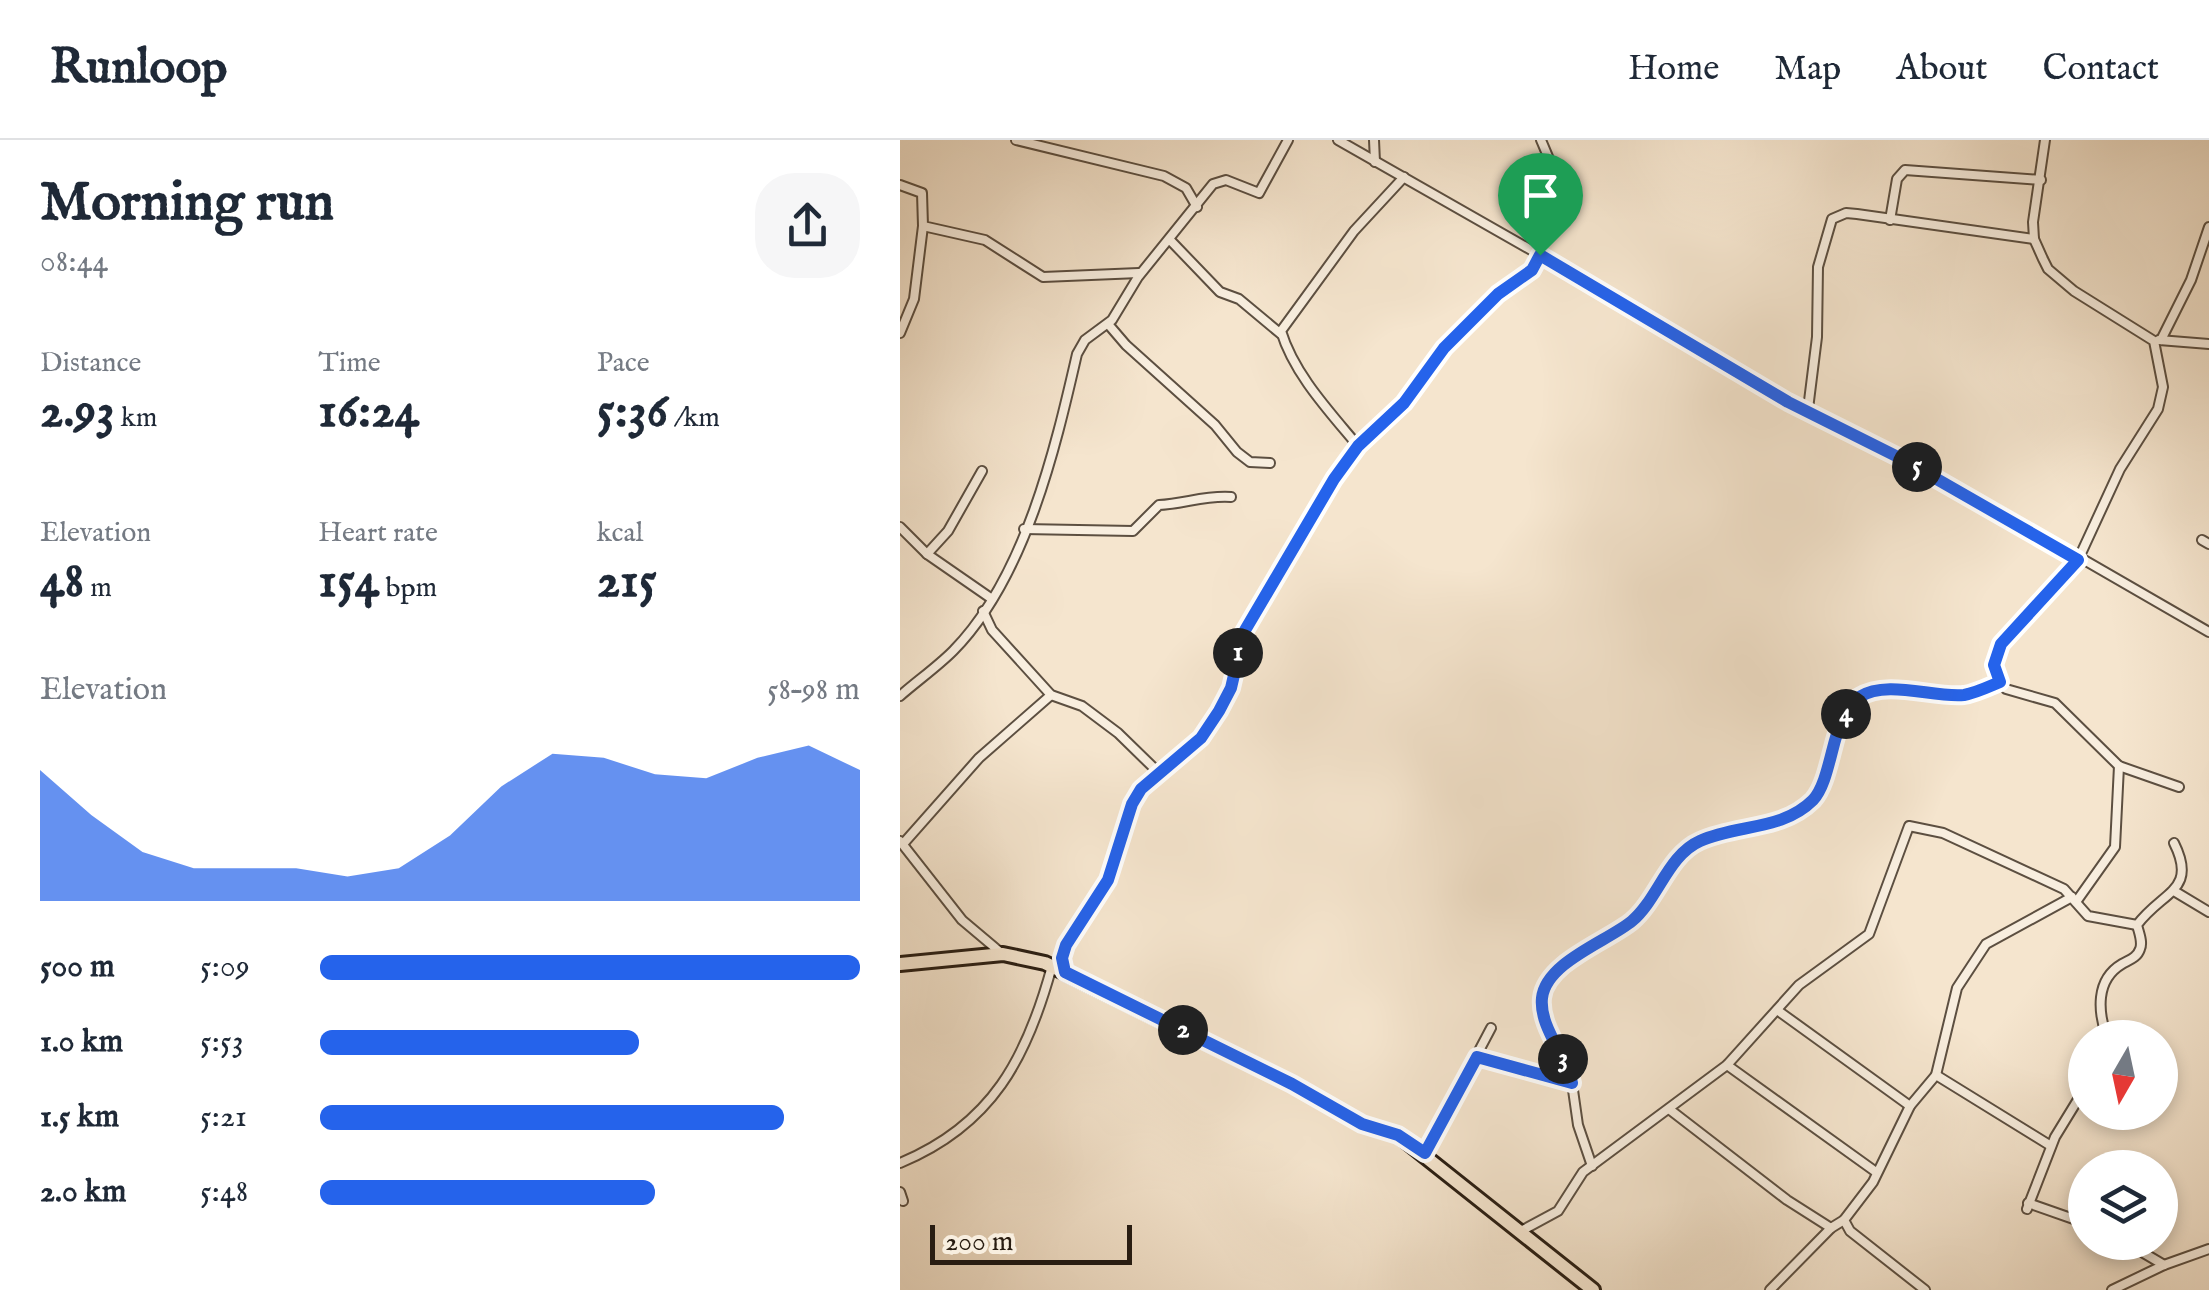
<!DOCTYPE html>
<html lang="en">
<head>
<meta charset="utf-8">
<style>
  :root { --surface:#fff; --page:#f6f6f7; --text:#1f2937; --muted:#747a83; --line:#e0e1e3; --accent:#2563eb }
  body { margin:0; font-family:"IM FELL English",serif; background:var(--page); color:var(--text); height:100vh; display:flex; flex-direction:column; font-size:38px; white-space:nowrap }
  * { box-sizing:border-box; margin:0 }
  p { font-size:32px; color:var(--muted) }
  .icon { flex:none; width:55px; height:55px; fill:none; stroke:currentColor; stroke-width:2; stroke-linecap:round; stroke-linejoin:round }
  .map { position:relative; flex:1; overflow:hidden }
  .drawer { display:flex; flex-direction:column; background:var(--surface); width:900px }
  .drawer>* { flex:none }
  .needle { width:65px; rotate:189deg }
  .controls { position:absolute; left:1168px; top:880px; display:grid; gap:20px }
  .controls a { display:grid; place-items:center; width:110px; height:110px; border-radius:50%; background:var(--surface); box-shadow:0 5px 15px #0003; font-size:50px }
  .scale { position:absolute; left:30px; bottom:25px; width:202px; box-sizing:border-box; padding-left:10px; border:5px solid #291d12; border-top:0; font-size:28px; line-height:35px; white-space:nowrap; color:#291d12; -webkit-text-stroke:8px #f8eedf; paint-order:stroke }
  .pin { position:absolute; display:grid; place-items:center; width:85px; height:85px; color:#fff; margin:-102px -42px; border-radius:50% 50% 50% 0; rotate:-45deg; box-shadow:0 0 10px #0007 }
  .pin .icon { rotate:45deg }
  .km { position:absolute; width:50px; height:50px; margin:-25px; border-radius:50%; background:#222; color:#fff; font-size:28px; line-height:50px; text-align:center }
  .round { display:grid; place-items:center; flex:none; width:105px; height:105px; border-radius:40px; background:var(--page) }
  .headline { display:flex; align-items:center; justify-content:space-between; height:170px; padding:0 40px }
  h1 { font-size:55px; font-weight:700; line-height:75px }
  .figures { display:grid; grid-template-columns:repeat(3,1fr); gap:15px; height:170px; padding:10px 40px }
  .figures div { display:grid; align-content:center }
  .figures b { font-size:50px; font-weight:700 }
  .figures small { font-size:28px; font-weight:400 }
  .figures p { font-size:28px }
  .chart { height:280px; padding:20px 40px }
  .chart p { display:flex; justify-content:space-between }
  .chart svg { width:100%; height:180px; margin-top:10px; fill:var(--accent); opacity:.7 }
  ul { padding:0 40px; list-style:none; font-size:32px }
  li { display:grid; grid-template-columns:160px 120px 1fr; align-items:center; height:75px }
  li i { height:25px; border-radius:12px; background:var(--accent) }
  header { display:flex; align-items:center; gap:60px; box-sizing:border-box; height:140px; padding:0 50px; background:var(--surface); border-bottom:2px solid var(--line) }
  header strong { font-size:48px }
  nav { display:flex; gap:55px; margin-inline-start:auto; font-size:35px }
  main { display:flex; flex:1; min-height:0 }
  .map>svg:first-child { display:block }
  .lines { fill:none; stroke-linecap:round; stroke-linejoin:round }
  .street-casing { stroke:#5c4f41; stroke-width:12 }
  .primary-casing { stroke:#291d12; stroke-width:18 }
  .street { stroke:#f8eedf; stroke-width:8 }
  .primary { stroke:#f5e5ce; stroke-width:12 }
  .route-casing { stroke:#fff; stroke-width:20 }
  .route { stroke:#2563eb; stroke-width:12 }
</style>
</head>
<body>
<header>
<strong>Runloop</strong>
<nav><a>Home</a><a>Map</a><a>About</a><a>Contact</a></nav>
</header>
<main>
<section class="drawer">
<div class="headline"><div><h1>Morning run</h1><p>08:44</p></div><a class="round"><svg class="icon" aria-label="share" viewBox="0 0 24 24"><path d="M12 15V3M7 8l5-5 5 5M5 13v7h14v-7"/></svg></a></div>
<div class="figures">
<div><p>Distance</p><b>2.93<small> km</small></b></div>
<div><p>Time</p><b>16:24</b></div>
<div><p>Pace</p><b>5:36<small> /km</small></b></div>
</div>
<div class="figures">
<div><p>Elevation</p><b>48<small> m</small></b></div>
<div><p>Heart rate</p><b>154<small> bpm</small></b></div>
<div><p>kcal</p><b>215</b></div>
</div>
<div class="chart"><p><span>Elevation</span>58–98 m</p>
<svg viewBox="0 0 160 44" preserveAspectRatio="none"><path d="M0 44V12L10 23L20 32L30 36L40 36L50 36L60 38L70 36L80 28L90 16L100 8L110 9L120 13L130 14L140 9L150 6L160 12V44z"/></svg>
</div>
<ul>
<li><b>500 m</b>5:09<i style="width:100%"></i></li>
<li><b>1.0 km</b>5:53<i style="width:59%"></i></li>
<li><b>1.5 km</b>5:21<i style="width:86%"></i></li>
<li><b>2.0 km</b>5:48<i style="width:62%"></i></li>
</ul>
</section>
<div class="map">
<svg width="1309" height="1150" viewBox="0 0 1309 1150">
  <rect width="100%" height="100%" fill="#f5e5ce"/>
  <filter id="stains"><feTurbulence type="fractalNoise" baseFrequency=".002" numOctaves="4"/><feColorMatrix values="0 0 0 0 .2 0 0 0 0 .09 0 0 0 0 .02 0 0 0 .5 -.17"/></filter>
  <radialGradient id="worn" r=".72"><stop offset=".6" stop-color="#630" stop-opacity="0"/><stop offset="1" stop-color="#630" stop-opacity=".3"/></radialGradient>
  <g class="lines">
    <defs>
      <g id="street">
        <path d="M116 0 264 36 286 48 297 67"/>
        <path d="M438 0 784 197 888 262 933 282 1094 368 1309 492"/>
        <path d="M474 0 475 22"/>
        <path d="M1145 0 1133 82 1134 99 1143 119 1148 129 1174 151 1254 201 1263 247 1258 269 1220 329 1178 420 1101 504C1093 520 1092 535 1106 549L1155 563 1219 626 1279 647"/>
        <path d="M0 45 22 53 23 86 85 100 143 137 239 133"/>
        <path d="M990 80 997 39 1005 30 1141 40"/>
        <path d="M270 100 320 152 339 159 381 194"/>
        <path d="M208 184 226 205 315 285 337 312 350 322 370 323"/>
        <path d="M0 193 14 159 23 86"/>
        <path d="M1259 200 1309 204"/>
        <path d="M1261 200 1291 140 1309 87"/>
        <path d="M908 269 917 197 918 127 932 79 946 73 957 74 1134 99"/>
        <path d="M458 306C429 271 394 234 381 191L454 91 504 37"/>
        <path d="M0 387 27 414 92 459"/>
        <path d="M124 389 233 391 259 365C284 364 305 355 331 357"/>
        <path d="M1302 400 1309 404"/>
        <path d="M27 414 48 391 82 331"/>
        <path d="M83 471 92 490 151 555 182 566 218 593 259 633"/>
        <path d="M0 556C17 541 37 527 53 511 125 438 155 310 177 214L185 200 212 180 238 137 313 44 326 40 359 53 388 0"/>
        <path d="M0 701 62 780 100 812"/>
        <path d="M3 704 79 618 151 555"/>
        <path d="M1274 751 1309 772"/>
        <path d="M1176 762 1215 707 1219 626"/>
        <path d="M165 832 162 818 166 805 208 741 232 664 241 649 301 598 319 571 331 549 345 492 434 339 458 306 503 263 559 192 637 125 653 46 652 26 641 0"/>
        <path d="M877 870 1010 966"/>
        <path d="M1207 898C1198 872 1195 840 1222 824 1229 820 1237 818 1240 809 1243 802 1239 793 1237 785 1262 751 1298 751 1274 703"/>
        <path d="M577 917 672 943"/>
        <path d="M827 925 976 1032"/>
        <path d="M1036 935 1151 1006"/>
        <path d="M769 969 887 1060 931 1088"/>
        <path d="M525 1013 591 888"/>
        <path d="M0 1023C92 985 127 918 152 826"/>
        <path d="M692 1026 678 985 671 936 643 868 647 843 678 812 710 797 737 776 789 707 811 697 868 685 914 659 945 575 958 557 981 550 1064 555 1100 543"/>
        <path d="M0 1052 3 1061"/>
        <path d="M1128 1063 1185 1083"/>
        <path d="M1127 1069 1155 997 1185 948"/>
        <path d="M621 1091 658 1071 683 1032 827 925 899 845 969 794 1009 686 1043 693 1164 749 1188 776 1237 785"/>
        <path d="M1225 1102 1264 1125"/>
        <path d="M870 1150 931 1088 944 1080"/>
        <path d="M1025 1150 950 1091 944 1080 973 1042 1010 966 1036 935 1057 848 1086 804 1172 757"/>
        <path d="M1212 1150 1264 1125 1309 1109"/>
      </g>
      <path id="primary" d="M0 824 103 814 145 823 392 944 462 984 498 995 693 1150"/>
    </defs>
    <use href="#street" class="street-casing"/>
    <use href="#primary" class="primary-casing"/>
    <use href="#street" class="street"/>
    <use href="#primary" class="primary"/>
  </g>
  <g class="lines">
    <defs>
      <path id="route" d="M640 115 888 262 1000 318 1178 420 1101 504 1094 525 1100 542C1088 547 1076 553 1064 555 1032 558 988 539 959 557 931 574 934 637 913 660 882 691 837 684 800 701 768 715 758 759 732 781 708 801 646 822 642 858 639 887 666 915 672 943L577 917 525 1013 498 995 462 984 392 944 165 832 162 818 166 805 208 740 232 664 241 649 301 598 319 571 331 548 344 492 434 339 458 306 504 263 544 208 598 154 632 130Z"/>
    </defs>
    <use href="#route" class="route-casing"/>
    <use href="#route" class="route"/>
  </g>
  <rect width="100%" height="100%" filter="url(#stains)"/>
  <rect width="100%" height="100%" fill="url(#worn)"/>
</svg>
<div class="controls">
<a><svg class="needle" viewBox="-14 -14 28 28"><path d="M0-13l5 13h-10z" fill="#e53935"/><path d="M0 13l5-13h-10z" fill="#747a83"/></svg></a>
<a><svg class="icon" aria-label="layers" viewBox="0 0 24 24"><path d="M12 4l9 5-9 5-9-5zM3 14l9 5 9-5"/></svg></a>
</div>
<div class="scale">200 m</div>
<div class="pin" style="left:640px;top:115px;background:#1e9e55"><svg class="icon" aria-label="arrive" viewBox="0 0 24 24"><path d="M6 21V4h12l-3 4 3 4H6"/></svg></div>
<b class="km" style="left:338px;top:513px">1</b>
<b class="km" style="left:283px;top:890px">2</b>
<b class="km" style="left:663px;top:919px">3</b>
<b class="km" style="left:946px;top:574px">4</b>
<b class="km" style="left:1017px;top:327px">5</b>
</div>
</main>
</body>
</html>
